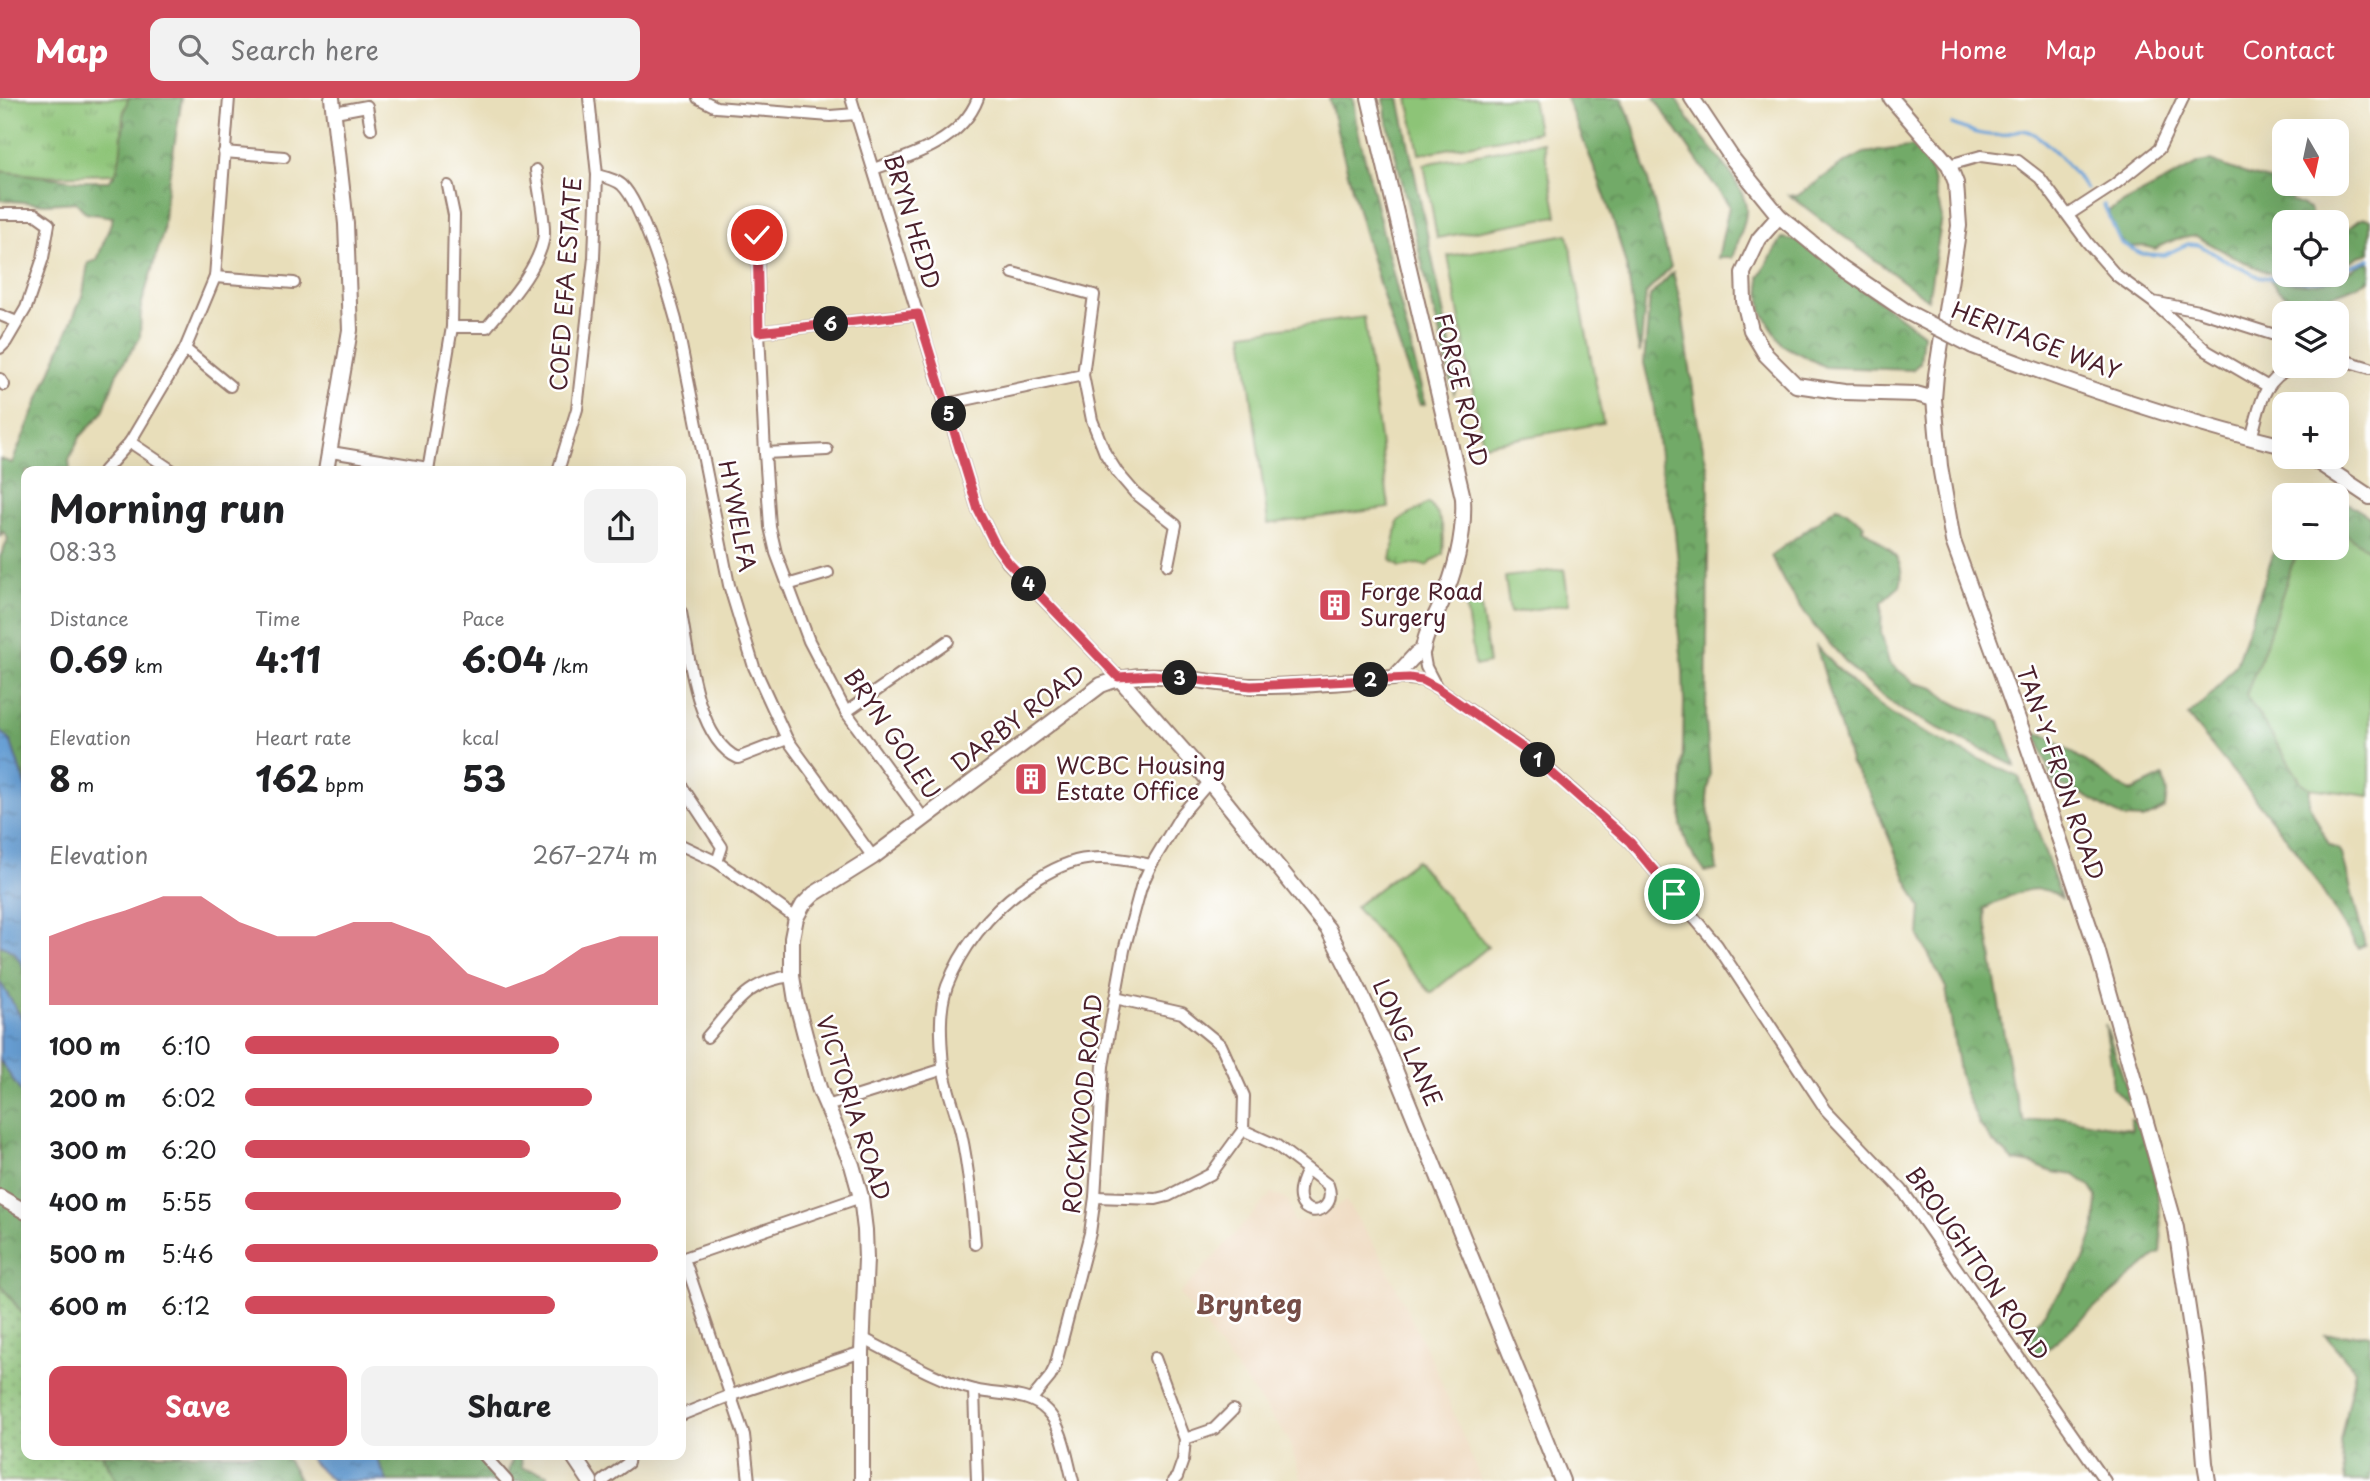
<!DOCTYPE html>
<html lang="en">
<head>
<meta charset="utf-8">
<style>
  :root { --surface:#fff; --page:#f2f2f2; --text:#202124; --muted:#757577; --accent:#d1495b }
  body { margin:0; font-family:"Playpen Sans",sans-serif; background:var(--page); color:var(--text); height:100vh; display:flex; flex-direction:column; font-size:26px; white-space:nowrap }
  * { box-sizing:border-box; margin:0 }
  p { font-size:23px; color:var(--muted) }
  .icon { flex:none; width:38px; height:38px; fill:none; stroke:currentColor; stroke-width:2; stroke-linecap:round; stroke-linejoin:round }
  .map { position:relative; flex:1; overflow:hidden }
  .drawer { position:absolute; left:21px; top:368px; width:665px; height:994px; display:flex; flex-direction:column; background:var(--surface); border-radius:14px; box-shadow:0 7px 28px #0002 }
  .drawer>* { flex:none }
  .needle { width:46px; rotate:171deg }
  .fabs { position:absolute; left:2272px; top:21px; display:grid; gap:14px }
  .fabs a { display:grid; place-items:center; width:77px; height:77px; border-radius:14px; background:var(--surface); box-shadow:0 7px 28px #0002; font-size:35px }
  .pin { position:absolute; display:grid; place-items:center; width:60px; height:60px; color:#fff; margin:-30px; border:4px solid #fff; border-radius:50%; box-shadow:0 2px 7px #0007 }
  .km { position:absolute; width:35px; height:35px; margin:-18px; border-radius:50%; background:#222; color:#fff; font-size:19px; line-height:35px; text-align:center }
  .round { display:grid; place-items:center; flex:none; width:74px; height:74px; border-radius:14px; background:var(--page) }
  .overview { display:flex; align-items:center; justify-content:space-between; height:119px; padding:0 28px }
  h1 { font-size:38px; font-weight:700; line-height:52px }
  .metrics { display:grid; grid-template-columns:repeat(3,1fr); gap:10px; height:119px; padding:7px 28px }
  .metrics div { display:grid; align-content:center }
  .metrics b { font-size:35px; font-weight:700 }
  .metrics small { font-size:19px; font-weight:400 }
  .metrics p { font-size:19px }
  .chart { height:196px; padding:14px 28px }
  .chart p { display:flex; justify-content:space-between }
  .chart svg { width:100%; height:126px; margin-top:7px; fill:var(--accent); opacity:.7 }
  .cta { display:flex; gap:14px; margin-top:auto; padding:14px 28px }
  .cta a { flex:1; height:80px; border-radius:14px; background:var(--accent); color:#fff; font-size:28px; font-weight:700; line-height:80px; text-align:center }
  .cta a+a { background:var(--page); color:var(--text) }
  ul { padding:0 28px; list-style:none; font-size:23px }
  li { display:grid; grid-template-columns:112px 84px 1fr; align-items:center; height:52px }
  li i { height:18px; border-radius:9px; background:var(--accent) }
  header { display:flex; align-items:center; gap:42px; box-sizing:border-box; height:98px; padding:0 35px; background:var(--accent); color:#fff }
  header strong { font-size:33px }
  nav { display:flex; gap:38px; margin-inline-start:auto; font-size:24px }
  .search { width:490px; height:63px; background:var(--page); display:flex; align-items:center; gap:18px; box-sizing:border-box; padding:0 24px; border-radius:14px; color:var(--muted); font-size:26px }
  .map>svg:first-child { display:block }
  .built { fill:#edd7bb }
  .grass { fill:url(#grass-dots); stroke:#6c7251; stroke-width:2 }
  .forest { fill:url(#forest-crowns); stroke:#5e644a; stroke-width:2 }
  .park { fill:url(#park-tufts); stroke:#6c7251; stroke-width:2 }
  .garden { fill:#8dc477; stroke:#6c7251; stroke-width:2 }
  .water { fill:url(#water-ripples); stroke:#5a6081; stroke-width:2 }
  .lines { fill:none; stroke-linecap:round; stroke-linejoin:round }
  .stream { stroke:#69a1d7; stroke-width:3.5 }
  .street-casing { stroke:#997e72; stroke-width:14 }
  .secondary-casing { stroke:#997e72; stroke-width:18 }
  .street { stroke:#fff; stroke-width:10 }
  .secondary { stroke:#fff; stroke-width:14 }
  .secondary-bridge-casing { stroke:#997e72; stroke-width:18; stroke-linecap:butt }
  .secondary-bridge { stroke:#fff; stroke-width:14 }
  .route-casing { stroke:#fff; stroke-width:14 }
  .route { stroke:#d1495b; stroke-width:9 }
  .labels { text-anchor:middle; stroke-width:5; stroke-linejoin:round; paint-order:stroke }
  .street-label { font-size:23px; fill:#4a1f2b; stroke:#fff }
  .poi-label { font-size:23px; fill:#4a1f2b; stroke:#fff; text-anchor:start }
  .quarter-label { font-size:26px; font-weight:bold; fill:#764e47; stroke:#fff }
</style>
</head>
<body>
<header>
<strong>Map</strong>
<div class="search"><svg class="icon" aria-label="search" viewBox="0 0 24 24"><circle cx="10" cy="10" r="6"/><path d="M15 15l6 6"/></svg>Search here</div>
<nav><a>Home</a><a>Map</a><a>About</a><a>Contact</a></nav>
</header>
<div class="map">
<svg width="2370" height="1383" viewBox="0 0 2370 1383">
  <defs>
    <pattern id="grass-dots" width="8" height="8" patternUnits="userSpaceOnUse" patternTransform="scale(1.75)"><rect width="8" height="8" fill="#8dc477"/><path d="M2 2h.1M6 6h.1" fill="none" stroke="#759f62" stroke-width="1.8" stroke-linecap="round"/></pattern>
    <pattern id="forest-crowns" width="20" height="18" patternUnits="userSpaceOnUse" patternTransform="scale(1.75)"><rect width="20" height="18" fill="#72aa68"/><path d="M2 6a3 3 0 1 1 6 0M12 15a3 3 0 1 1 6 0" fill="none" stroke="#608a56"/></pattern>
    <pattern id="park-tufts" width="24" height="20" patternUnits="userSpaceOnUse" patternTransform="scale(1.75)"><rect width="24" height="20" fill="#8dc477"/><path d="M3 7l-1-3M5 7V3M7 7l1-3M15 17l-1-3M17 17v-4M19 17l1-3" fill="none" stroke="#759f62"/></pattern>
    <pattern id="water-ripples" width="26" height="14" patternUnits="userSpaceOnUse" patternTransform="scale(1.75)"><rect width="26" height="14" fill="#69a1d7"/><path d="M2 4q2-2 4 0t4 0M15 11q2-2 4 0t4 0" fill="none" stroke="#5883af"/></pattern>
  </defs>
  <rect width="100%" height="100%" fill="#fff"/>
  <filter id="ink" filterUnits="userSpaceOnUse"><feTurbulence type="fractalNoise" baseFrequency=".0143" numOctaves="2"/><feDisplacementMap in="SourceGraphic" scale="14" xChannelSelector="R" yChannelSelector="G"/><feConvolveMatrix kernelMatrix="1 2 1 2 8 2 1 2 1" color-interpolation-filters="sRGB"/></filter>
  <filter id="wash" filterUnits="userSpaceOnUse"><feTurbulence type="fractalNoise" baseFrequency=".00686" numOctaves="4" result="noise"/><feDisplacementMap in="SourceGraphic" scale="28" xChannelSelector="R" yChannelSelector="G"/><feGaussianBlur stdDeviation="1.57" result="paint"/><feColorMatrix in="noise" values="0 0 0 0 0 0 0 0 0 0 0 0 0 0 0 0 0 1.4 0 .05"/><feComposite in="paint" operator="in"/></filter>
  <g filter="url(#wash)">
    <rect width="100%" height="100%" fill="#e8deba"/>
    <path class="built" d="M1272 1095 1289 1103 1293 1124 1316 1121 1346 1103 1381 1158 1434 1267 1481 1383H1302L1288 1341 1180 1196Z"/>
    <path class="grass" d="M0 1186 26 1220V1356H102L117 1383H0Z"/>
    <g class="forest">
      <path d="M128 0H182L166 98 163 135 141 208 140 240 117 275 103 314 80 339 69 362 70 373H26V690L11 645 0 632V459L8 441 3 433 0 439V361L12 365 83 196 88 165 97 162 113 119 86 115 76 104 46 106 0 102V73L79 83H109L115 76 124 26 123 18Z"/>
      <path d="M1329 0H1353L1356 24 1425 306 1420 307C1383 207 1354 104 1329 0Z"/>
      <path d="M1384 0H1399L1453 261 1457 286 1454 295 1386 18Z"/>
      <path d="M1566 0H1622L1634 29 1671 169 1646 195 1640 255C1632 225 1633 193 1625 164 1611 108 1588 53 1566 0Z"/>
      <path d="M1654 0H1676C1680 8 1685 16 1690 23 1705 44 1748 88 1746 114 1745 129 1737 146 1732 160H1718L1729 108Z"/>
      <path d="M1916 48 1926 59 1930 68 1942 120 1928 202 1789 97 1797 98 1841 67 1864 55Z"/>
      <path d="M2210 63 2249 77 2290 87 2292 103 2309 111C2316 129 2318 120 2333 121L2347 131C2356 126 2358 118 2370 121V155L2359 158 2336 171V124H2284V177H2317L2287 180 2269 175 2236 160 2196 138 2176 141 2155 151 2144 148 2128 149 2119 140 2108 113 2199 65Z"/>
      <path d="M1782 140 1799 143 1923 236 1920 265 1912 272 1825 269 1782 247 1762 213 1759 179Z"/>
      <path d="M2370 164V182C2346 192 2304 214 2279 193 2275 190 2272 184 2269 180 2296 187 2320 190 2345 176 2355 171 2358 165 2370 164Z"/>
      <path d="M1673 174 1681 207 1698 326 1709 377 1706 621 1710 676 1707 701 1717 772 1705 774 1688 749 1681 727 1684 605 1683 573 1678 530 1680 483 1673 417 1663 383 1653 302 1644 265 1650 198Z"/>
      <path d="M2336 398 2370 419V453L2336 429Z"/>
      <path d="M1837 409 1845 412 1864 427 1862 430C1881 445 1909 459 1900 488L1882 504 1881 534 1889 565 1915 585 1935 590 1947 601 1960 608 2000 623 2015 668 1903 613 1879 595 1854 573 1814 528 1784 484 1771 458Z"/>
      <path d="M2284 424V450H2301L2294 461 2264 552 2246 597 2302 685 2310 690 2309 706 2329 747 2340 752 2342 756 2365 847 2358 850 2297 753 2188 618 2213 595 2236 566Z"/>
      <path d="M1816 547C1840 575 1869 602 1901 622 1939 644 1980 661 2019 679L2061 800C2036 780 2008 799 1984 811L2012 988 2025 1025 2056 1018 2132 1032 2130 1021H2132C2153 1035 2164 1130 2161 1155L2153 1160 2038 1259 2033 1250 2035 1248 2027 1237 2083 1164 2095 1130 2097 1099 2090 1088 2075 1077 2052 1074 2033 1066 2014 1063 1992 1043 1980 1027 1965 995 1959 974 1946 890 1919 838 1921 809 1907 782 1870 695 1851 666Z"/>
      <path d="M2036 635 2048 638 2130 694 2163 678 2167 695 2165 710 2143 721 2123 720 2080 695 2053 684Z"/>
      <path d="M0 847C34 856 26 900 26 927L0 884Z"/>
      <path d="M2105 926 2131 1002 2127 1005 2112 989V971Z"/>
      <path d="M0 962 26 1002V1220L0 1186Z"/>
      <path d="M2370 1236V1383H2345L2340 1343 2355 1272 2325 1237Z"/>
      <path d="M102 1356H284L300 1383H117Z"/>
      <path d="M375 1356H483L501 1383H387Z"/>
      <path d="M514 1359 521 1361 522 1370 548 1376 547 1383H507L509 1369Z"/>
    </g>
    <g class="park">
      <path d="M0 0H128C127 6 124 12 123 17 121 37 123 58 115 76L43 78 0 73Z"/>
      <path d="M1428 405C1444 420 1445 435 1443 456L1426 468 1418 466 1400 469 1391 462 1398 423Z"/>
    </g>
    <g class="garden">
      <path d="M1408 0H1532L1538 34 1419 56Z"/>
      <path d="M1543 44 1557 118 1437 140 1424 66Z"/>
      <path d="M1568 136 1603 325 1483 347 1448 158Z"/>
      <path d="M1364 219 1389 410 1268 426 1243 235Z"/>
      <path d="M2336 429 2370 453V698L2310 690 2302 685 2246 597 2264 552 2294 461 2301 450H2336Z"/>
      <path d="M1564 471 1569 506 1510 515 1505 479Z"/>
      <path d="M1479 494 1489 565 1475 568 1464 496Z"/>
      <path d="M1416 762 1488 849 1431 895 1355 809Z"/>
    </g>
    <g class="water">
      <path d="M0 632 11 644 26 690V873L14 854 0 847Z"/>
      <path d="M0 884 26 927V1002L0 962Z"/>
      <path d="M307 1356H375L387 1383H333L313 1365Z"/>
    </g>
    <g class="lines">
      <g class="stream">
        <path d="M1952 26C1967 32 1984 39 2000 37 2007 37 2015 32 2022 32 2044 34 2074 75 2087 91"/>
        <path d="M2104 107 2121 145 2142 156 2164 157 2188 146 2199 147 2227 163 2259 179 2306 183 2328 181 2335 177"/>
        <path d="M2336 176 2350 168 2370 161"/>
      </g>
    </g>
  </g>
  <g filter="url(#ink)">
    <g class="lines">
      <defs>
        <g id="street">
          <path d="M698 0 716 9 830 18 856 16"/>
          <path d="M851 0 978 412 995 446 1008 465 1118 579"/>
          <path d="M335 14 367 8 371 31"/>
          <path d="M224 54 284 59"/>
          <path d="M1949 67 1981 58 2018 63 2040 80 2088 145 2116 177 2153 204 2199 213 2284 240"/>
          <path d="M873 71C912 58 962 43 978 0"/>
          <path d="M597 77C605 79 615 81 622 87 642 106 668 193 676 222L729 487 754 569 787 641 873 759"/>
          <path d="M0 116H35L49 126 43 160 26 210 6 244 0 250"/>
          <path d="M2068 117 2114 87 2159 51 2183 0"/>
          <path d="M757 124 759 234 765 355 770 429 776 455 809 543 846 614 924 721"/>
          <path d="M1013 175 1094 197 1083 277 1092 322 1105 355 1117 374 1135 395 1176 427 1168 467"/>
          <path d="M215 179 294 185"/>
          <path d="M2155 206 2207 253 2267 288"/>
          <path d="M0 217 17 224"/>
          <path d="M452 229H487C506 206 541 168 544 137 545 120 538 90 536 72"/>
          <path d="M759 234 918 216"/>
          <path d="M185 251 230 288"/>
          <path d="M2336 260 2370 270"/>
          <path d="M0 281 4 287"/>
          <path d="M946 306 1083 277"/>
          <path d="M2251 340C2261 308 2260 285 2293 268"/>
          <path d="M130 344 173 373"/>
          <path d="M331 354 428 370"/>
          <path d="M765 355 827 352"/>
          <path d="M104 373 130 344 185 251 215 179 229 0"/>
          <path d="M428 373 452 229 454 117 448 88"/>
          <path d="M558 373 577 311 594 160 597 77 589 0"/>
          <path d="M787 487 828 475"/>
          <path d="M681 514C688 554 697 642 738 660L787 641"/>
          <path d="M1423 552 1426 569 1437 590"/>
          <path d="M1394 580 1422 582 1437 590 1526 651 1630 744 1717 847 1826 1012 1902 1092 2105 1383"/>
          <path d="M846 614 948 543"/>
          <path d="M681 687 722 749 717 764"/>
          <path d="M681 747 717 764 796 820"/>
          <path d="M707 939C735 907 746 883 792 878"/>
          <path d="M827 1008 944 971"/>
          <path d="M1243 1032 1276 1047 1328 1087C1341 1123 1279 1124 1307 1072"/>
          <path d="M1095 1099 1156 1101 1168 1098 1211 1076 1243 1032 1244 998 1221 947 1182 915 1115 900"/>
          <path d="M975 1146C972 1109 969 1072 961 1035 956 1013 946 990 943 968 941 943 938 913 947 888 961 851 989 815 1021 792 1069 757 1094 754 1151 767"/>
          <path d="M862 1240C896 1257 940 1284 975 1292 999 1298 1029 1294 1047 1313 1063 1329 1067 1361 1073 1383"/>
          <path d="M1155 1260 1185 1341 1183 1362 1177 1379 1173 1383"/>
          <path d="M974 1292 977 1383"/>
          <path d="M1031 1302 1050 1279 1055 1269 1090 1135 1095 1099 1103 968 1124 852 1141 789 1151 767 1181 717 1210 683"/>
          <path d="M681 1317 729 1298 862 1254"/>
          <path d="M1185 1341 1214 1331 1233 1312"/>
          <path d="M483 1356 507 1383"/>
          <path d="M603 1383 628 1365 629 1356"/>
          <path d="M749 1383 744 1337 684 1160 861 1099"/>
        </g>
        <g id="secondary">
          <path d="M1692 0 1732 60 1779 118 1841 169 1907 214"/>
          <path d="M1891 0 1949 67 1956 85 1959 128 1936 277 1934 301 1940 368 1953 443 2025 640 2097 851 2176 1130 2198 1277 2205 1365 2208 1383"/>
          <path d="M1779 118 1759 141 1743 175 1744 203 1751 232 1766 257 1796 287 1844 294 1916 296 1934 301"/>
          <path d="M1973 248C2074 287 2178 323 2284 348"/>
          <path d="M2310 359 2370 399"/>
          <path d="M326 373 350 232 346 126 332 0"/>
          <path d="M1118 579 1196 667 1328 831 1359 892 1389 957 1562 1383"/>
          <path d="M0 1099 26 1114"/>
          <path d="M572 1356 590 1383"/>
          <path d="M862 1383V1254L866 1161 865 1132 861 1099 852 1067 819 990 796 903 792 878V840L796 820 803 807 814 796 873 759 1101 587C1151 566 1202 587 1254 588 1301 589 1347 583 1394 580L1416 556 1423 552C1425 536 1434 521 1441 506 1456 472 1465 438 1463 400L1369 0"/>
        </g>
      </defs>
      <use href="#street" class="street-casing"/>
      <use href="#secondary" class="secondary-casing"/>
      <use href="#street" class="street"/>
      <use href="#secondary" class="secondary"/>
      <defs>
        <path id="secondary-bridge" d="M1907 214 1973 248"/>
      </defs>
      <use href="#secondary-bridge" class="secondary-bridge-casing"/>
      <use href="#secondary-bridge" class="secondary-bridge"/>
    </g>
  </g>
  <g class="lines" filter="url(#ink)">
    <defs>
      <path id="route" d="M757 137 759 234 918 216 978 412 995 446 1008 464 1118 579 1153 577 1251 588 1409 580 1422 582 1437 590 1526 652 1630 744 1674 796"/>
    </defs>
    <use href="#route" class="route-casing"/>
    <use href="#route" class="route"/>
  </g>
  <defs>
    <symbol id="building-square" viewBox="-11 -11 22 22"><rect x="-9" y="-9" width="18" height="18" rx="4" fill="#d1495b" stroke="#fff"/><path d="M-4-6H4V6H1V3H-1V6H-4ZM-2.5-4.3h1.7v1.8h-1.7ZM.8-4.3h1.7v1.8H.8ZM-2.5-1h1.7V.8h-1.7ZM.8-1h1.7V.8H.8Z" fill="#fff"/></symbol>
  </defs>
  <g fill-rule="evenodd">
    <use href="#building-square" x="1316" y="488" width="38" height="38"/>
    <use href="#building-square" x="1012" y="662" width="38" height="38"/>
  </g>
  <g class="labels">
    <g class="street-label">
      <text transform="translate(912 124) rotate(73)" y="8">BRYN HEDD</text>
      <text transform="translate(566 186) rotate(-86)" y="8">COED EFA ESTATE</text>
      <text transform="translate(2036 243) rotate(21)" y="8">HERITAGE WAY</text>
      <text transform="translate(1461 292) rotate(76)" y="8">FORGE ROAD</text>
      <text transform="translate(737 418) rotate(79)" y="8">HYWELFA</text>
      <text transform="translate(1018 621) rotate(-37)" y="8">DARBY ROAD</text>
      <text transform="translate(892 636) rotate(56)" y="8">BRYN GOLEU</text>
      <text transform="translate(2060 675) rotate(71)" y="8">TAN-Y-FRON ROAD</text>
      <text transform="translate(1407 945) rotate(66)" y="8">LONG LANE</text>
      <text transform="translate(1083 1006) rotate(-84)" y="8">ROCKWOOD ROAD</text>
      <text transform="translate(853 1010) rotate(72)" y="8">VICTORIA ROAD</text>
      <text transform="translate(1977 1166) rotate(55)" y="8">BROUGHTON ROAD</text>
    </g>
    <g class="poi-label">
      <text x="1360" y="502">Forge Road<tspan x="1360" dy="26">Surgery</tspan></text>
      <text x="1056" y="676">WCBC Housing<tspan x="1056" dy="26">Estate Office</tspan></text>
    </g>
    <g class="quarter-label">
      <text x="1249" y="1216">Brynteg</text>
    </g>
  </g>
</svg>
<div class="fabs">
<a><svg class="needle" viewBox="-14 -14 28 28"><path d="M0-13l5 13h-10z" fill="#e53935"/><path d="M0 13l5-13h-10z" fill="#757577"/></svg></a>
<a><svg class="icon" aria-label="locate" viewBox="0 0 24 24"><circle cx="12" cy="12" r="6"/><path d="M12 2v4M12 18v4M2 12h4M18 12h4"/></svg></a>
<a><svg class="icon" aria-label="layers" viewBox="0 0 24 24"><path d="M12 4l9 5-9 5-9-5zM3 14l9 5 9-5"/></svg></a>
<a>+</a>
<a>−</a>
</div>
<div class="pin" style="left:1674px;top:796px;background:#1e9e55"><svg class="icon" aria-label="arrive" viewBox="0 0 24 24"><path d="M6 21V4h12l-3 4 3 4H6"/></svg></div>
<div class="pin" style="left:757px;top:137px;background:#d93025"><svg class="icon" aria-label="check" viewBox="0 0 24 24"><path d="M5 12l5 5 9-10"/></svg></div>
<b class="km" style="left:1538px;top:662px">1</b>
<b class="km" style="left:1371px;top:582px">2</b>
<b class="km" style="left:1180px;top:580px">3</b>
<b class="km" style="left:1029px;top:486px">4</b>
<b class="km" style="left:949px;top:316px">5</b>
<b class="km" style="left:831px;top:226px">6</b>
<section class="drawer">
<div class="overview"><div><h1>Morning run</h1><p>08:33</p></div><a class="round"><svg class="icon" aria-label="share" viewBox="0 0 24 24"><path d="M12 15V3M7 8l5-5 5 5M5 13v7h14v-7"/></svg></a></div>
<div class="metrics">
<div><p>Distance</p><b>0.69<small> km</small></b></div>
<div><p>Time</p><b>4:11</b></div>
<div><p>Pace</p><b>6:04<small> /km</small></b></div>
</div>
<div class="metrics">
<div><p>Elevation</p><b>8<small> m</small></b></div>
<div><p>Heart rate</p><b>162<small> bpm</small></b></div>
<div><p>kcal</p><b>53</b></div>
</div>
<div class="chart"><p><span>Elevation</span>267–274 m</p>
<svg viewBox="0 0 160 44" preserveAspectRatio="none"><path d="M0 44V20L10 15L20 11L30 6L40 6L50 15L60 20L70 20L80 15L90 15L100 20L110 33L120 38L130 33L140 24L150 20L160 20V44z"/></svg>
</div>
<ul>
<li><b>100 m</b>6:10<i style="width:76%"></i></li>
<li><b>200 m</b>6:02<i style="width:84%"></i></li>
<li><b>300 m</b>6:20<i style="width:69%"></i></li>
<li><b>400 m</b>5:55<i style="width:91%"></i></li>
<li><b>500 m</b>5:46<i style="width:100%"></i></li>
<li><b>600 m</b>6:12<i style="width:75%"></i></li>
</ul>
<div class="cta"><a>Save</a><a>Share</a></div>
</section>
</div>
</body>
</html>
